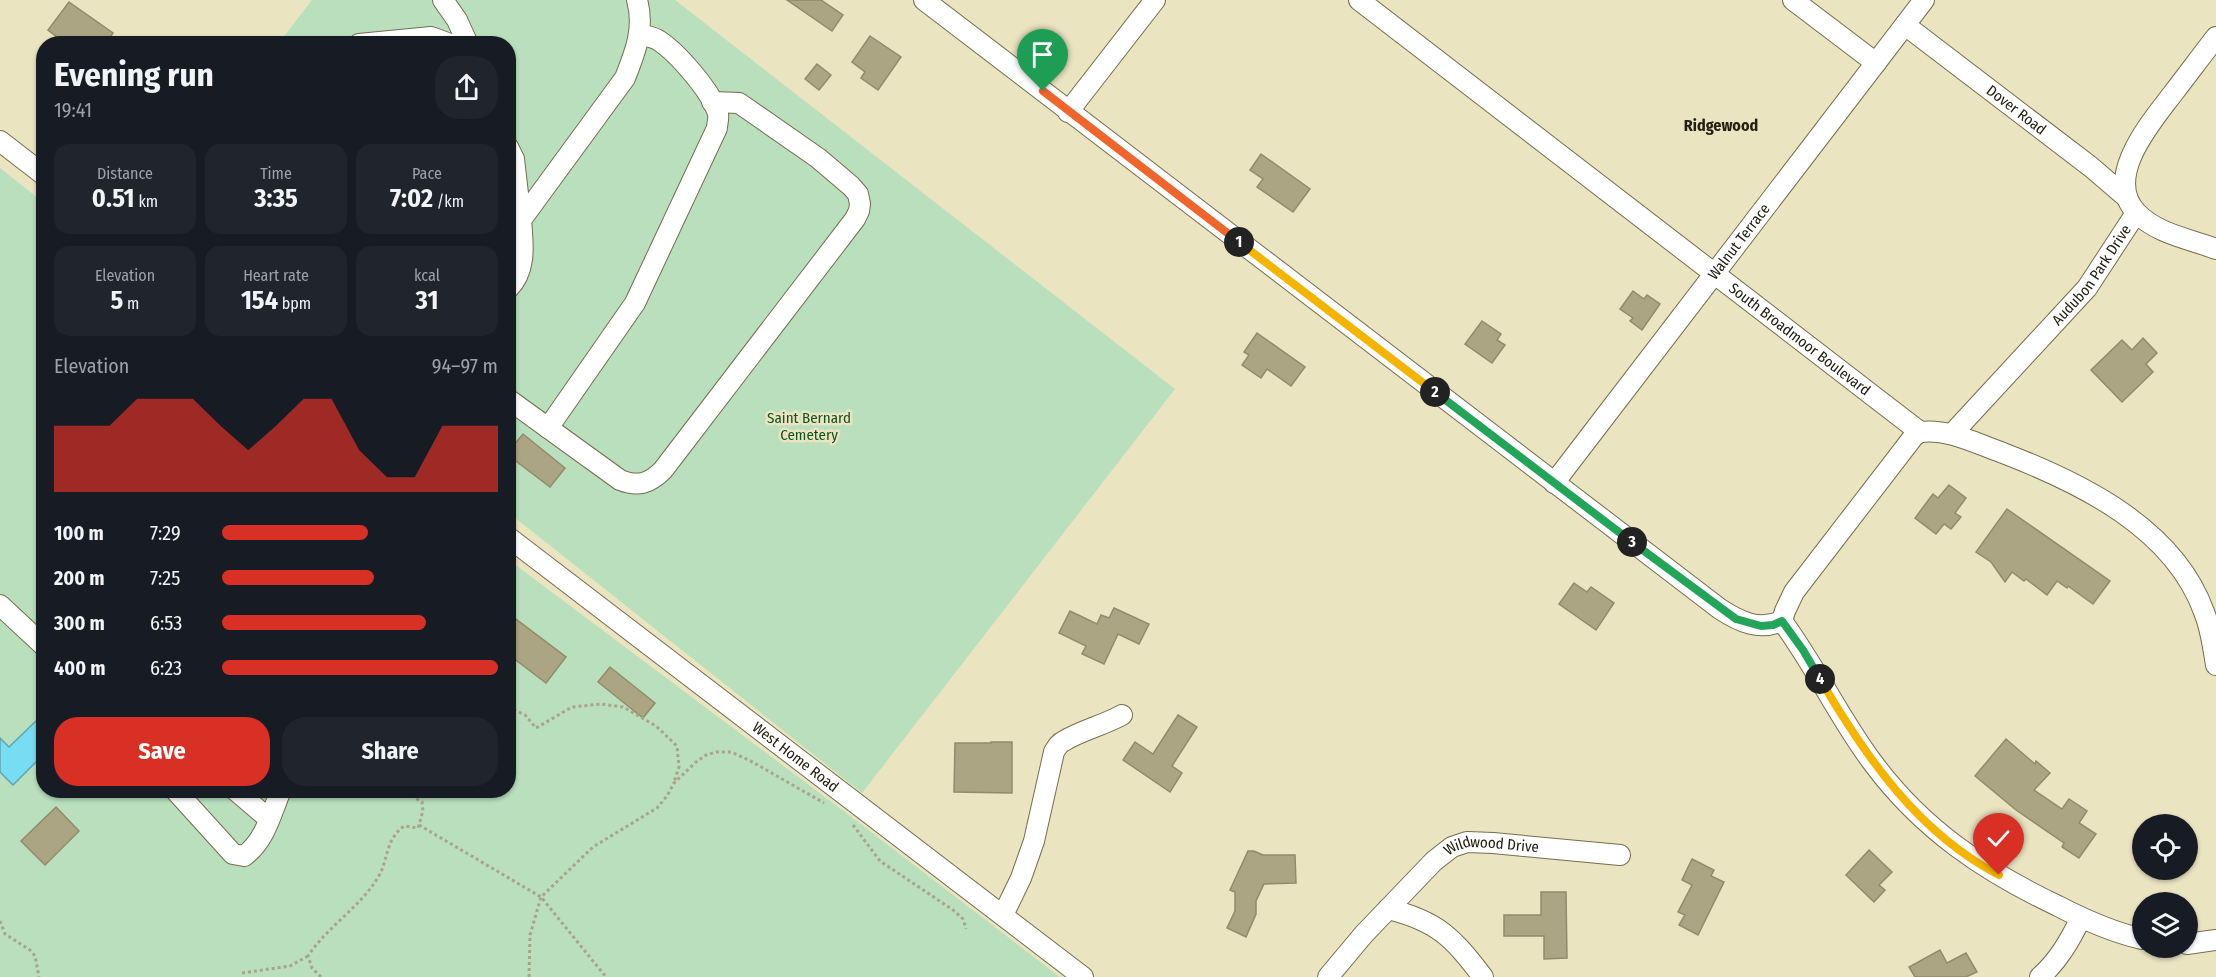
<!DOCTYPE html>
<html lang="en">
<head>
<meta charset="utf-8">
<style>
  :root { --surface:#171b24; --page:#20242c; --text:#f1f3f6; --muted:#9ea1a6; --accent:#d93025 }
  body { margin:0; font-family:"Fira Sans Condensed",sans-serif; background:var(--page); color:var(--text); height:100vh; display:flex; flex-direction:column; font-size:22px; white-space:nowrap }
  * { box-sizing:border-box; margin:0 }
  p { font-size:20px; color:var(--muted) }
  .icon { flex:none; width:33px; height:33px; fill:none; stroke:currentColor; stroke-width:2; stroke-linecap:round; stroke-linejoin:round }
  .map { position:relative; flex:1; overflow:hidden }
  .drawer { position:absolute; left:36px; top:36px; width:480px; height:762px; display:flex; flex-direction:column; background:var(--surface); border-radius:24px; box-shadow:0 2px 4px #0004 }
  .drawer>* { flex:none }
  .fabs { position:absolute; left:2132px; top:814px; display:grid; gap:12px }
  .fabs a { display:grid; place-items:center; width:66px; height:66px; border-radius:50%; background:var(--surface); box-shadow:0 2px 4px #0004; font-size:30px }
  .pin { position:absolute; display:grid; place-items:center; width:51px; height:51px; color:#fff; margin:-62px -26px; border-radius:50% 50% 50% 0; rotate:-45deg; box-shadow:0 0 6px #0007 }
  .pin .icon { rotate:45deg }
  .km { position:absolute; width:30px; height:30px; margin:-15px; border-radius:50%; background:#222; color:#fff; font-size:16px; line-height:30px; text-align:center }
  .round { display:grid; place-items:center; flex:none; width:63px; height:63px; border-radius:24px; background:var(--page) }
  .head { display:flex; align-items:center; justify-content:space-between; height:102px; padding:0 18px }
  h1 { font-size:33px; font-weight:700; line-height:45px }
  .stats { display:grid; grid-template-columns:repeat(3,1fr); gap:9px; height:102px; padding:6px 18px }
  .stats div { display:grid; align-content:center; border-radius:15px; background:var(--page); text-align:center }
  .stats b { font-size:26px; font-weight:700 }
  .stats small { font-size:16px; font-weight:400 }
  .stats p { font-size:16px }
  .chart { height:168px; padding:12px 18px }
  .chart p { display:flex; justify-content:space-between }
  .chart svg { width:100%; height:108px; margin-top:6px; fill:var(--accent); opacity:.7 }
  .primary-button { display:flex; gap:12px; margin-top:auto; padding:12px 18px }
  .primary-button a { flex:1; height:69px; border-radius:24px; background:var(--accent); color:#fff; font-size:24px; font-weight:700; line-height:69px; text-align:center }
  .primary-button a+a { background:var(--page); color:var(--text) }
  ul { padding:0 18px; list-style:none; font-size:20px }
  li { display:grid; grid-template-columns:96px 72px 1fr; align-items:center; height:45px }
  li i { height:15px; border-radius:8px; background:var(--accent) }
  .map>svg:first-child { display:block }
  .green { fill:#b9dfbd }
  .water { fill:#78dcf3; stroke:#5ea4b0; stroke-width:1.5 }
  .building { fill:#aba583; stroke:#918b6b; stroke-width:1.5 }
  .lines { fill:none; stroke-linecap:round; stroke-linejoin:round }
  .minor-casing { stroke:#746e4f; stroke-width:22 }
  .path { stroke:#a9a488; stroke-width:3; stroke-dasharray:3 3; stroke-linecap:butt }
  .minor { stroke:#fff; stroke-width:20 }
  .split-1-casing { stroke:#fff; stroke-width:12 }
  .split-2-casing { stroke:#fff; stroke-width:12 }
  .split-3-casing { stroke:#fff; stroke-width:12 }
  .split-4-casing { stroke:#fff; stroke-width:12 }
  .split-5-casing { stroke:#fff; stroke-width:12 }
  .split-1 { stroke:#f0652b; stroke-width:8 }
  .split-2 { stroke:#f5b400; stroke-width:8 }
  .split-3 { stroke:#22a559; stroke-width:8 }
  .split-4 { stroke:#22a559; stroke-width:8 }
  .split-5 { stroke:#f5b400; stroke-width:8 }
  .labels { text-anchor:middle; stroke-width:5; stroke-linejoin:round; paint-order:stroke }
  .street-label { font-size:15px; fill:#232013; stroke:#ebe4c1 }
  .park-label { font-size:15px; fill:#0f5321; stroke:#ebe4c1 }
  .neighbourhood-label { font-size:16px; font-weight:bold; fill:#232013; stroke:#ebe4c1 }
</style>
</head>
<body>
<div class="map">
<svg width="2216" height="977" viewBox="0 0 2216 977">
  <rect width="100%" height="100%" fill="#ebe4c1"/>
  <g class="green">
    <path d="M312 0H675L1175 389 862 793 509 513 508 44H278Z"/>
    <path d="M0 168 43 202 44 790H508L509 560 845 812 1060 977H0Z"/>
  </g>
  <path class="water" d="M37 720 43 727V760L40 758 13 785 0 772V738L9 747Z"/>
  <g class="building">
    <path d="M787 0H821L843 15 832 31Z"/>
    <path d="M69 2 113 33 106 44H90L80 37 75 44H66L48 30Z"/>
    <path d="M870 36 901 57 878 90 861 78 865 72 852 62Z"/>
    <path d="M817 64 831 75 819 90 805 79Z"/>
    <path d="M1261 154 1310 189 1293 212 1257 187 1263 179 1250 170Z"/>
    <path d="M1633 291 1644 299 1647 295 1660 304 1642 330 1630 321 1633 318 1620 309Z"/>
    <path d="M1482 321 1501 334 1497 340 1505 345 1492 363 1465 344Z"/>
    <path d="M1257 333 1305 367 1291 386 1267 369 1261 378 1242 365 1249 355 1244 352Z"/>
    <path d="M2143 338 2157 353 2146 364 2153 372 2122 402 2091 370 2122 340 2132 350Z"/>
    <path d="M523 434 565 468 550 487 508 455V452Z"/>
    <path d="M1949 485 1966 498 1955 513 1961 517 1951 529 1944 524 1936 534 1915 518 1933 494 1938 498Z"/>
    <path d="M2007 509 2110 581 2093 604 2068 586 2067 588 2057 581 2047 595 2026 579 2024 581 2012 572 2005 582 1991 562 1976 552Z"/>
    <path d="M1574 583 1587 592 1591 587 1614 603 1596 630 1559 604Z"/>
    <path d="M1114 608 1149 624 1139 644 1118 634 1104 664 1082 654 1086 646 1059 633 1070 611 1097 624 1101 615 1109 618Z"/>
    <path d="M508 613 566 657 546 683 508 654Z"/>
    <path d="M610 667 655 703 643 718 598 682Z"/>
    <path d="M1178 715 1197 727 1172 766 1182 773 1170 792 1123 760 1135 742 1153 754Z"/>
    <path d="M2006 739 2035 764 2036 761 2050 773 2034 790 2062 809 2069 799 2087 811 2079 823 2096 834 2079 858 2062 847 2064 843 2016 810 1975 776Z"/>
    <path d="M991 742H1012V793L954 792 955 743H991Z"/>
    <path d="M56 807 79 831 45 865 21 841Z"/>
    <path d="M1869 850 1892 872 1879 885 1885 890 1874 902 1846 875Z"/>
    <path d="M1248 851H1254L1263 855H1295L1296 883 1264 884 1256 901V914L1246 937 1227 928 1235 911V892L1230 890Z"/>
    <path d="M1692 859 1714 870 1711 876 1724 882 1698 935 1679 925 1685 915 1678 912 1692 885 1682 880Z"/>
    <path d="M1541 892H1566L1567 958 1544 959V936H1504V915H1541Z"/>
    <path d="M1940 950 1947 963 1966 953 1977 972 1966 977H1915L1909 967Z"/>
  </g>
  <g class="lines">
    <defs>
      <g id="minor">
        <path d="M443 0 457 20 468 44"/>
        <path d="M924 0 1720 609C1740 622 1759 631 1782 621"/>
        <path id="s1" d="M1359 0 1920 432C1948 428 1977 444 2003 453 2081 483 2174 528 2204 612 2211 629 2213 647 2216 665"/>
        <path d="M1793 0 1876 63"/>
        <path id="s2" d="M1905 25 2091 167 2126 197"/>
        <path d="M2216 37C2202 55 2188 74 2174 92 2152 121 2102 178 2137 213 2157 234 2190 239 2216 249"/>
        <path d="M359 44 431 37 450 44"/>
        <path d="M1068 112 1155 0"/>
        <path d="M0 141 44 175"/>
        <path d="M508 147 514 159 521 220 625 78C635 53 645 28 637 0"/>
        <path d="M508 289C527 270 523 244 521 220"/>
        <path d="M508 399 620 480C638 487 649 484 663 470L855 219 859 211 860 204 858 194 851 186 818 158 739 103 712 102"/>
        <path d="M548 428 635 303 717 128C717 124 719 118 718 114 712 92 677 52 658 40 653 37 646 36 640 34"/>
        <path id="s3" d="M1952 434 2087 288 2136 213"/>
        <path id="s4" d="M1554 483 1924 0"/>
        <path id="s5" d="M508 537 1083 977"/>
        <path d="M0 605 44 646"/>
        <path d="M1782 621C1816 667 1839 718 1873 763 1922 829 1984 871 2058 906 2085 920 2112 932 2142 939"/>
        <path d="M1782 621 1785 611 1794 592 1914 436 1920 432"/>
        <path d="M175 790 233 854 244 856C265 841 271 814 281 790"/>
        <path d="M235 790 269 819"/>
        <path d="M1388 909C1438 921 1453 938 1483 977"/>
        <path d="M1003 915 1021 878 1034 841 1054 752C1057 747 1059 743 1064 741 1080 731 1104 725 1122 715"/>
        <path d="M2187 944 2216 940"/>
        <path id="s6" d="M1328 977 1364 934 1434 861 1452 847 1467 842 1493 843 1620 855"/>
        <path d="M2040 977C2059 960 2070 940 2081 918"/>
      </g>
    </defs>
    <use href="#minor" class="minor-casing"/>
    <g class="path">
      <path d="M508 707 525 715 536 728 572 707 601 704 623 707 656 726 677 746 679 767 674 782"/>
      <path d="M419 825 541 897 606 977"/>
      <path d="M853 825 880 861 953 910 963 919 966 929"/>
      <path d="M0 921 5 934 30 950 35 956 39 977"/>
      <path d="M242 973 290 966 308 956"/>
      <path d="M321 977 312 968 308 956C327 927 358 909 377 879 389 861 384 841 404 826L418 828 423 811 422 802 415 798 417 790"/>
      <path d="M529 977 530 935 541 897 593 847 657 808 667 796 674 783 696 762 706 755 716 752H731L749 760 824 803"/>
    </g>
    <use href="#minor" class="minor"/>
  </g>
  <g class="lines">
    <defs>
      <path id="split-1" d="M1043 91 1239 242"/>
      <path id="split-2" d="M1239 242 1435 392"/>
      <path id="split-3" d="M1435 392 1632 542"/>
      <path id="split-4" d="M1632 542 1736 619 1761 626 1773 625 1782 621 1803 650 1820 679"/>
      <path id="split-5" d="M1820 679C1865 756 1918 833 1999 875"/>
    </defs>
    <use href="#split-1" class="split-1-casing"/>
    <use href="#split-2" class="split-2-casing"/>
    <use href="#split-3" class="split-3-casing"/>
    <use href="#split-4" class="split-4-casing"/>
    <use href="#split-5" class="split-5-casing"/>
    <use href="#split-1" class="split-1"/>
    <use href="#split-2" class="split-2"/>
    <use href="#split-3" class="split-3"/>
    <use href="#split-4" class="split-4"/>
    <use href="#split-5" class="split-5"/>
  </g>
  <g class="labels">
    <g class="street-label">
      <text dy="5" stroke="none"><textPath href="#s2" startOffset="140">Dover Road</textPath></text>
      <text dy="5" stroke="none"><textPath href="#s4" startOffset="304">Walnut Terrace</textPath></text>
      <text dy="5" stroke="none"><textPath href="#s3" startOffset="212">Audubon Park Drive</textPath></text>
      <text dy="5" stroke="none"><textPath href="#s1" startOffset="556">South Broadmoor Boulevard</textPath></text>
      <text dy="5" stroke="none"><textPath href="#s5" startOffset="362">West Home Road</textPath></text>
      <text dy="5" stroke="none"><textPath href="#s6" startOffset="220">Wildwood Drive</textPath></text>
    </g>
    <g class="park-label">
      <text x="809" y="423">Saint Bernard<tspan x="809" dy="17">Cemetery</tspan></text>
    </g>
    <g class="neighbourhood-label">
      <text x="1721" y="131">Ridgewood</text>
    </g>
  </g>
</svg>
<div class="fabs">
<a><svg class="icon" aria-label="locate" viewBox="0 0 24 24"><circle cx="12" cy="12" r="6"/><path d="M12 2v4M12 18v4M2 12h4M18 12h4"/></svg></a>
<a><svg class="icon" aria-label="layers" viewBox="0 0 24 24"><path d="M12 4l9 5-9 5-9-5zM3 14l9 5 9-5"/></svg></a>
</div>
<div class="pin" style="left:1043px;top:91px;background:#1e9e55"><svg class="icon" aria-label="arrive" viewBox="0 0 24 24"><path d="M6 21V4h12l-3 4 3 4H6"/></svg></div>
<div class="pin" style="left:1999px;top:875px;background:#d93025"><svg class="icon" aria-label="check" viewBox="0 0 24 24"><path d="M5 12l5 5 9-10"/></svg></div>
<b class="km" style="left:1239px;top:242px">1</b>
<b class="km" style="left:1435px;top:392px">2</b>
<b class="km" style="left:1632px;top:542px">3</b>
<b class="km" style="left:1820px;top:679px">4</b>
<section class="drawer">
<div class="head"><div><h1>Evening run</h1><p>19:41</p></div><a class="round"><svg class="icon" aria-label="share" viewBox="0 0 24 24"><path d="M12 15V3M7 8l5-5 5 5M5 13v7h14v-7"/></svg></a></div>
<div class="stats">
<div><p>Distance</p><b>0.51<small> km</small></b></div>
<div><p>Time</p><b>3:35</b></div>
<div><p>Pace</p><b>7:02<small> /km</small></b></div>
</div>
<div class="stats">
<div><p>Elevation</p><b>5<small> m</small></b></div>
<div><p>Heart rate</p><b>154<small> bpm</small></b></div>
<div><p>kcal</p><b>31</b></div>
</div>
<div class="chart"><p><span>Elevation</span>94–97 m</p>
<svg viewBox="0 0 160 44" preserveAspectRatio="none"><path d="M0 44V17L10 17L20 17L30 6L40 6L50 6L60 17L70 27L80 17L90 6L100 6L110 27L120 38L130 38L140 17L150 17L160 17V44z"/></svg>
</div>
<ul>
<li><b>100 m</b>7:29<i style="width:53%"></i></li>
<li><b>200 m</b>7:25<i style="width:55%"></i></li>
<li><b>300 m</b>6:53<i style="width:74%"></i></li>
<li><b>400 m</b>6:23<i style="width:100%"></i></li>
</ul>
<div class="primary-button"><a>Save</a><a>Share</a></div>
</section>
</div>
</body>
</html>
